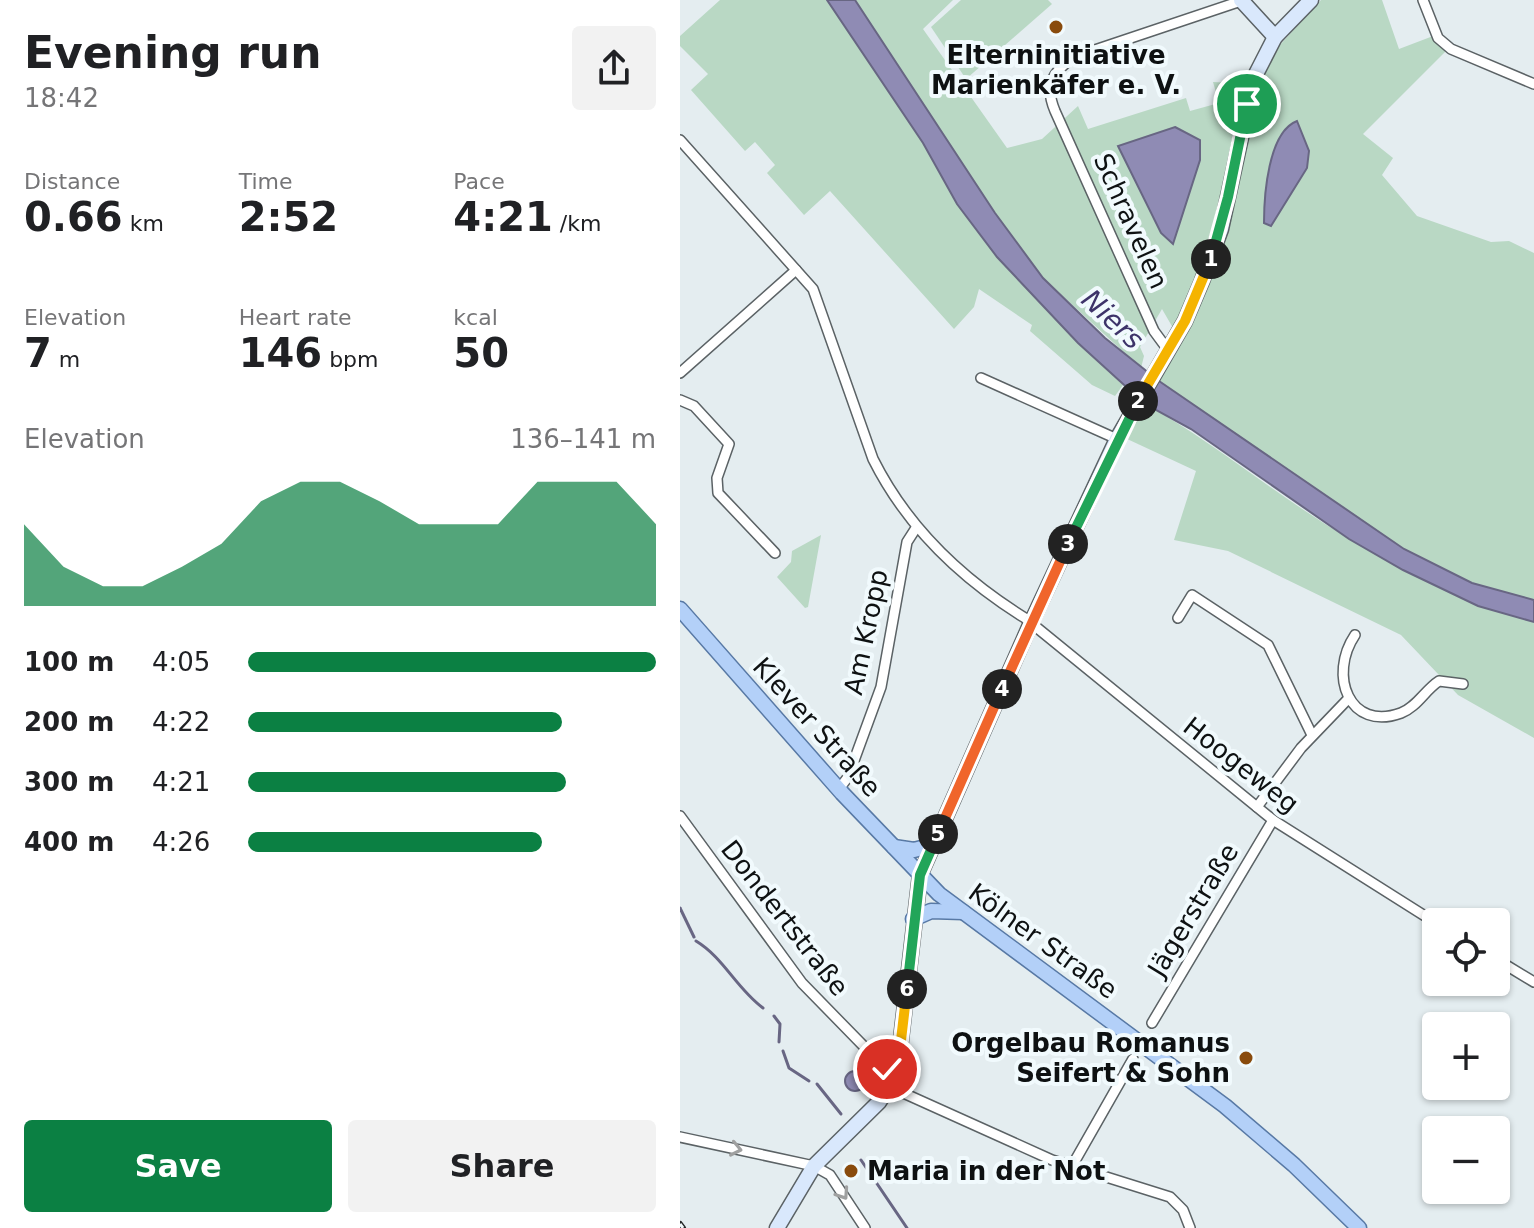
<!DOCTYPE html>
<html lang="en">
<head>
<meta charset="utf-8">
<style>
  :root { --surface:#fff; --page:#f2f2f2; --text:#202124; --muted:#757577; --accent:#0b8043 }
  body { margin:0; font-family:"DejaVu Sans",sans-serif; background:var(--page); color:var(--text); height:100vh; display:flex; flex-direction:column; font-size:30px; white-space:nowrap }
  * { box-sizing:border-box; margin:0 }
  p { font-size:26px; color:var(--muted) }
  .icon { flex:none; width:44px; height:44px; fill:none; stroke:currentColor; stroke-width:2; stroke-linecap:round; stroke-linejoin:round }
  .map { position:relative; flex:1; overflow:hidden }
  .sheet { display:flex; flex-direction:column; background:var(--surface); width:680px }
  .sheet>* { flex:none }
  .buttons { position:absolute; left:742px; top:908px; display:grid; gap:16px }
  .buttons a { display:grid; place-items:center; width:88px; height:88px; border-radius:8px; background:var(--surface); box-shadow:0 2px 6px #0004; font-size:40px }
  .pin { position:absolute; display:grid; place-items:center; width:68px; height:68px; color:#fff; margin:-34px; border:4px solid #fff; border-radius:50%; box-shadow:0 2px 8px #0007 }
  .km { position:absolute; width:40px; height:40px; margin:-20px; border-radius:50%; background:#222; color:#fff; font-size:22px; line-height:40px; text-align:center }
  .round { display:grid; place-items:center; flex:none; width:84px; height:84px; border-radius:8px; background:var(--page) }
  .summary { display:flex; align-items:center; justify-content:space-between; height:136px; padding:0 24px }
  h1 { font-size:44px; font-weight:800; line-height:60px }
  .metrics { display:grid; grid-template-columns:repeat(3,1fr); gap:12px; height:136px; padding:8px 24px }
  .metrics div { display:grid; align-content:center }
  .metrics b { font-size:40px; font-weight:800 }
  .metrics small { font-size:22px; font-weight:400 }
  .metrics p { font-size:22px }
  .chart { height:224px; padding:16px 24px }
  .chart p { display:flex; justify-content:space-between }
  .chart svg { width:100%; height:144px; margin-top:8px; fill:var(--accent); opacity:.7 }
  .button { display:flex; gap:16px; margin-top:auto; padding:16px 24px }
  .button a { flex:1; height:92px; border-radius:8px; background:var(--accent); color:#fff; font-size:32px; font-weight:800; line-height:92px; text-align:center }
  .button a+a { background:var(--page); color:var(--text) }
  ul { padding:0 24px; list-style:none; font-size:26px }
  li { display:grid; grid-template-columns:128px 96px 1fr; align-items:center; height:60px }
  li i { height:20px; border-radius:10px; background:var(--accent) }
  main { display:flex; flex:1; min-height:0 }
  .map>svg:first-child { display:block }
  .green { fill:#b9d8c4; fill-rule:evenodd }
  .water { fill:#8f8bb4; stroke:#686683; stroke-width:2 }
  .lines { fill:none; stroke-linecap:round; stroke-linejoin:round }
  .stream { stroke:#686683; stroke-width:3 }
  .street-casing { stroke:#5b6265; stroke-width:12 }
  .secondary-casing { stroke:#5b6265; stroke-width:17 }
  .primary-casing { stroke:#5879a5; stroke-width:17 }
  .street { stroke:#fff; stroke-width:9 }
  .secondary { stroke:#d9e8fc; stroke-width:14 }
  .primary { stroke:#b3d0f8; stroke-width:14 }
  .rail-casing { stroke:#232728; stroke-width:6 }
  .rail { stroke:#f1fafd; stroke-width:3; stroke-dasharray:9; stroke-linecap:butt }
  .oneway { stroke:#9fa0a0 }
  .split-1-casing { stroke:#fff; stroke-width:16 }
  .split-2-casing { stroke:#fff; stroke-width:16 }
  .split-3-casing { stroke:#fff; stroke-width:16 }
  .split-4-casing { stroke:#fff; stroke-width:16 }
  .split-5-casing { stroke:#fff; stroke-width:16 }
  .split-6-casing { stroke:#fff; stroke-width:16 }
  .split-7-casing { stroke:#fff; stroke-width:16 }
  .split-1 { stroke:#22a559; stroke-width:10 }
  .split-2 { stroke:#f5b400; stroke-width:10 }
  .split-3 { stroke:#22a559; stroke-width:10 }
  .split-4 { stroke:#f0652b; stroke-width:10 }
  .split-5 { stroke:#f0652b; stroke-width:10 }
  .split-6 { stroke:#22a559; stroke-width:10 }
  .split-7 { stroke:#f5b400; stroke-width:10 }
  .poi-dot { fill:#894b0d; stroke:#f1fafd; stroke-width:3 }
  .labels { text-anchor:middle; stroke-width:8; stroke-linejoin:round; paint-order:stroke }
  .poi-label { font-size:26px; font-weight:bold; fill:#0e1112; stroke:#f1fafd }
  .street-label { font-size:26px; fill:#0e1112; stroke:#f1fafd }
  .water-label { font-size:28px; font-style:italic; fill:#3d3369; stroke:#f1fafd }
</style>
</head>
<body>
<main>
<section class="sheet">
<div class="summary"><div><h1>Evening run</h1><p>18:42</p></div><a class="round"><svg class="icon" aria-label="share" viewBox="0 0 24 24"><path d="M12 15V3M7 8l5-5 5 5M5 13v7h14v-7"/></svg></a></div>
<div class="metrics">
<div><p>Distance</p><b>0.66<small> km</small></b></div>
<div><p>Time</p><b>2:52</b></div>
<div><p>Pace</p><b>4:21<small> /km</small></b></div>
</div>
<div class="metrics">
<div><p>Elevation</p><b>7<small> m</small></b></div>
<div><p>Heart rate</p><b>146<small> bpm</small></b></div>
<div><p>kcal</p><b>50</b></div>
</div>
<div class="chart"><p><span>Elevation</span>136–141 m</p>
<svg viewBox="0 0 160 44" preserveAspectRatio="none"><path d="M0 44V19L10 32L20 38L30 38L40 32L50 25L60 12L70 6L80 6L90 12L100 19L110 19L120 19L130 6L140 6L150 6L160 19V44z"/></svg>
</div>
<ul>
<li><b>100 m</b>4:05<i style="width:100%"></i></li>
<li><b>200 m</b>4:22<i style="width:77%"></i></li>
<li><b>300 m</b>4:21<i style="width:78%"></i></li>
<li><b>400 m</b>4:26<i style="width:72%"></i></li>
</ul>
<div class="button"><a>Save</a><a>Share</a></div>
</section>
<div class="map">
<svg width="854" height="1228" viewBox="0 0 854 1228">
  <rect width="100%" height="100%" fill="#e4edf0"/>
  <g class="green">
    <path d="M40 0H147L243 143 277 204 317 257 443 385 435 396 412 385 350 331 352 325 299 289 294 307 274 329 150 191 124 215 87 173 95 165 75 142 65 151 11 90 28 74 0 46V36Z"/>
    <path d="M175 0H273L243 29 327 148 362 139 398 106 408 129 506 98 510 111 539 103 533 82 572 84 577 90 598 47 641 0H702L719 49 761 33 771 46 683 134 713 158 702 175 737 216 811 242 829 241 854 253V600L792 583 724 549 479 381 519 303 518 279 493 328 482 309 460 347 464 356 461 368 363 278 315 213ZM439 145 493 244 481 233Z"/>
    <path d="M281 0H368L372 4 286 79 251 27Z"/>
    <path d="M465 404C537 444 599 498 670 539 728 574 789 603 854 622V738L778 695 721 635 548 551 494 540 516 471 445 438Z"/>
    <path d="M141 535 128 607 125 608 97 577 111 562 112 551Z"/>
  </g>
  <g class="water">
    <path d="M147 0H175L315 213 363 278 425 338 479 381 724 549 792 583 854 600V622L798 606 723 570 669 539 511 429 465 404 398 343 317 257 277 204 243 143Z"/>
    <path d="M617 121 629 151 627 168 591 226 584 223C584 196 588 132 617 121Z"/>
    <path d="M495 127 520 140V160L493 244 481 233 438 146Z"/>
    <circle cx="175" cy="1081" r="10"/>
  </g>
  <g class="lines">
    <g class="stream">
      <path d="M0 908 14 937"/>
      <path d="M16 941C44 958 56 988 83 1008"/>
      <path d="M94 1016 100 1024 99 1042"/>
      <path d="M103 1051 109 1068 129 1081"/>
      <path d="M137 1084 161 1114"/>
      <path d="M181 1160 227 1228"/>
    </g>
    <defs>
      <g id="street">
        <path d="M743 0 758 38 771 49 854 84"/>
        <path d="M0 140 133 289 193 459C227 527 282 579 345 618L593 820 756 923"/>
        <path d="M488 350 474 331 375 111C364 85 372 72 394 57L561 1"/>
        <path d="M0 373 116 270"/>
        <path d="M301 378 437 439"/>
        <path d="M0 400 14 406 49 444 37 478 38 493 95 553"/>
        <path d="M498 618 512 595 588 645 632 735"/>
        <path d="M675 635C648 675 669 732 721 713 737 707 745 690 759 681L783 684"/>
        <path d="M159 789 168 777 201 687 227 542 236 528"/>
        <path d="M577 807 621 748 669 698"/>
        <path d="M0 816 122 983 204 1067 217 1074"/>
        <path d="M816 959 854 982"/>
        <path d="M472 1023 593 820"/>
        <path d="M210 1087 372 1160 490 1197 503 1210 510 1228"/>
        <path d="M0 1137 134 1166 150 1175 185 1228"/>
        <path d="M392 1166 453 1059"/>
      </g>
      <g id="secondary">
        <path d="M561 0 595 37"/>
        <path d="M97 1228 134 1166 199 1102 217 1074 240 875 351 623 437 439 505 321 522 281 541 229 574 78 595 37 631 0"/>
      </g>
      <g id="primary">
        <path d="M0 609 162 793 259 894 545 1106 614 1165 679 1228"/>
        <path d="M214 847 234 850 253 845"/>
        <path d="M233 919 251 911 283 912"/>
      </g>
    </defs>
    <use href="#street" class="street-casing"/>
    <use href="#secondary" class="secondary-casing"/>
    <use href="#primary" class="primary-casing"/>
    <use href="#street" class="street"/>
    <use href="#secondary" class="secondary"/>
    <use href="#primary" class="primary"/>
    <defs>
      <path id="rail" d="M0 1224 3 1228"/>
    </defs>
    <use href="#rail" class="rail-casing"/>
    <use href="#rail" class="rail"/>
  </g>
  <defs><path id="oneway-chevron" d="M-2-3.5L2.5 0L-2 3.5" fill="none" stroke-width="1.6" stroke-linecap="round" stroke-linejoin="round" transform="scale(2)"/></defs>
  <g class="oneway">
    <use href="#oneway-chevron" transform="translate(56 1149) rotate(12)"/>
    <use href="#oneway-chevron" transform="translate(163 1194) rotate(56)"/>
  </g>
  <g class="lines">
    <defs>
      <path id="split-1" d="M531 259 548 197 567 104"/>
      <path id="split-2" d="M458 401 505 321 531 259"/>
      <path id="split-3" d="M388 544 458 401"/>
      <path id="split-4" d="M322 689 388 544"/>
      <path id="split-5" d="M258 834 322 689"/>
      <path id="split-6" d="M227 989 240 875 258 834"/>
      <path id="split-7" d="M207 1069 217 1074 227 989"/>
    </defs>
    <use href="#split-1" class="split-1-casing"/>
    <use href="#split-2" class="split-2-casing"/>
    <use href="#split-3" class="split-3-casing"/>
    <use href="#split-4" class="split-4-casing"/>
    <use href="#split-5" class="split-5-casing"/>
    <use href="#split-6" class="split-6-casing"/>
    <use href="#split-7" class="split-7-casing"/>
    <use href="#split-1" class="split-1"/>
    <use href="#split-2" class="split-2"/>
    <use href="#split-3" class="split-3"/>
    <use href="#split-4" class="split-4"/>
    <use href="#split-5" class="split-5"/>
    <use href="#split-6" class="split-6"/>
    <use href="#split-7" class="split-7"/>
  </g>
  <g class="poi-dot">
    <circle cx="376" cy="27" r="8"/>
    <circle cx="566" cy="1058" r="8"/>
    <circle cx="171" cy="1171" r="8"/>
  </g>
  <g class="labels">
    <g class="poi-label">
      <text x="376" y="64">Elterninitiative<tspan x="376" dy="30">Marienkäfer e. V.</tspan></text>
      <text x="550" y="1052" text-anchor="end">Orgelbau Romanus<tspan x="550" dy="30">Seifert &amp; Sohn</tspan></text>
      <text x="187" y="1180" text-anchor="start">Maria in der Not</text>
    </g>
    <g class="street-label">
      <text transform="translate(451 221) rotate(66)" y="9">Schravelen</text>
      <text transform="translate(186 632) rotate(-78)" y="9">Am Kropp</text>
      <text transform="translate(137 727) rotate(48)" y="9">Klever Straße</text>
      <text transform="translate(561 765) rotate(38)" y="9">Hoogeweg</text>
      <text transform="translate(513 910) rotate(-59)" y="9">Jägerstraße</text>
      <text transform="translate(105 918) rotate(52)" y="9">Dondertstraße</text>
      <text transform="translate(363 941) rotate(36)" y="9">Kölner Straße</text>
    </g>
    <g class="water-label">
      <text transform="translate(433 319) rotate(43)" y="10">Niers</text>
    </g>
  </g>
</svg>
<div class="buttons">
<a><svg class="icon" aria-label="locate" viewBox="0 0 24 24"><circle cx="12" cy="12" r="6"/><path d="M12 2v4M12 18v4M2 12h4M18 12h4"/></svg></a>
<a>+</a>
<a>−</a>
</div>
<div class="pin" style="left:567px;top:104px;background:#1e9e55"><svg class="icon" aria-label="arrive" viewBox="0 0 24 24"><path d="M6 21V4h12l-3 4 3 4H6"/></svg></div>
<div class="pin" style="left:207px;top:1069px;background:#d93025"><svg class="icon" aria-label="check" viewBox="0 0 24 24"><path d="M5 12l5 5 9-10"/></svg></div>
<b class="km" style="left:531px;top:259px">1</b>
<b class="km" style="left:458px;top:401px">2</b>
<b class="km" style="left:388px;top:544px">3</b>
<b class="km" style="left:322px;top:689px">4</b>
<b class="km" style="left:258px;top:834px">5</b>
<b class="km" style="left:227px;top:989px">6</b>
</div>
</main>
</body>
</html>
